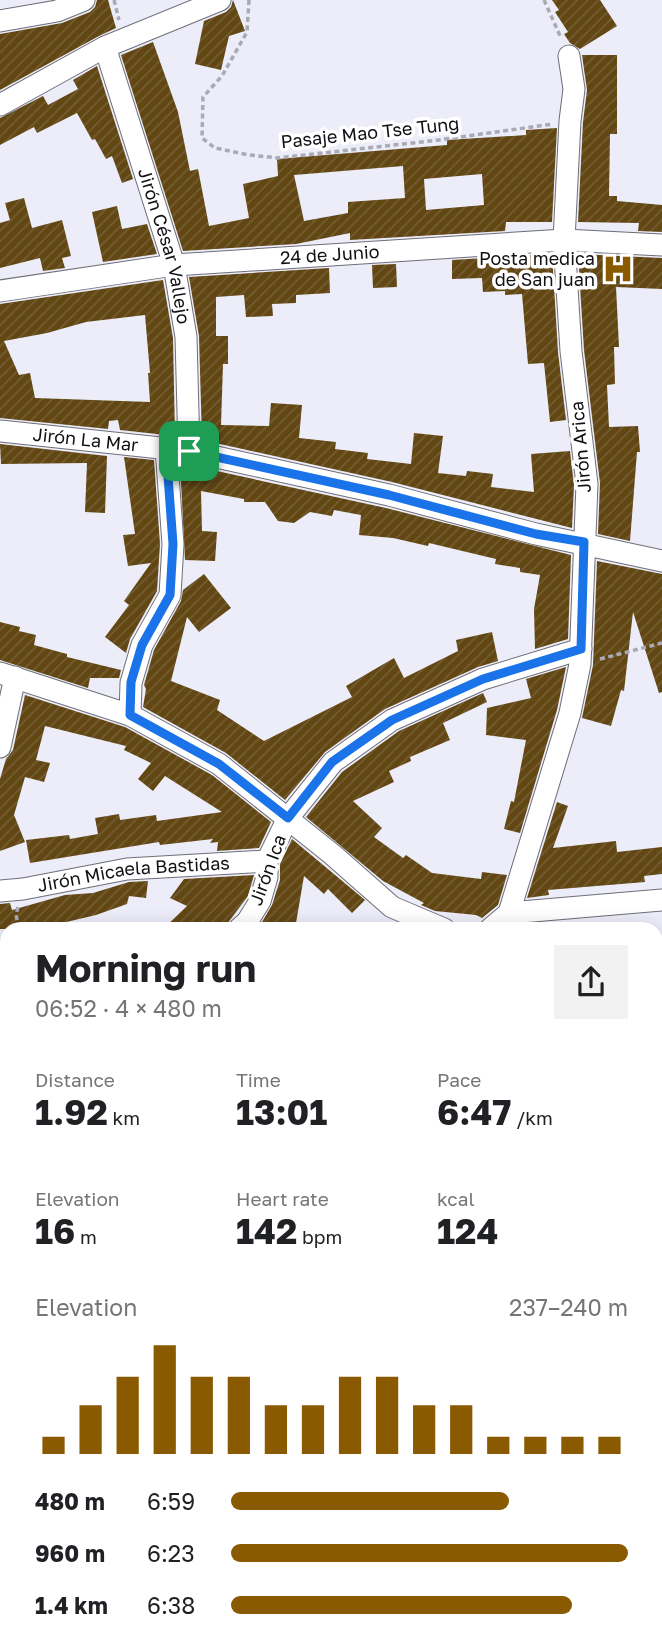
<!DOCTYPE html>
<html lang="en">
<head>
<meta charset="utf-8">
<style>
  :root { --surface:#fff; --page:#f2f2f2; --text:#202124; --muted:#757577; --accent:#8a5a00 }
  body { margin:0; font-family:"Golos Text",sans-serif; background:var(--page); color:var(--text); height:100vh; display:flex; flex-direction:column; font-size:26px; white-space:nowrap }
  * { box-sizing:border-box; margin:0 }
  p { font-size:23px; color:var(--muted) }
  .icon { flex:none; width:38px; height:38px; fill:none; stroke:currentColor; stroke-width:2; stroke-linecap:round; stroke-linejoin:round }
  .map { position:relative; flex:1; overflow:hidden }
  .panel { position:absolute; left:0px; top:922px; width:663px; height:726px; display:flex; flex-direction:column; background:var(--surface); border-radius:21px 21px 0 0; box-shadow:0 4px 18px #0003 }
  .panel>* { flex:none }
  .pin { position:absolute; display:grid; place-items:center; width:60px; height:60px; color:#fff; margin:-30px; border-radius:14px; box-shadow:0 4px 10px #0006 }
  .round { display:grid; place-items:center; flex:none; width:74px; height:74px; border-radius:0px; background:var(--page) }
  .headline { display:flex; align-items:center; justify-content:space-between; height:119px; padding:0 35px }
  h1 { font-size:38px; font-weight:700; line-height:52px }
  .stats { display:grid; grid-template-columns:repeat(3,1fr); gap:10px; height:119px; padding:7px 35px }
  .stats div { display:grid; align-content:center }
  .stats b { font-size:35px; font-weight:700 }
  .stats small { font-size:19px; font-weight:400 }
  .stats p { font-size:19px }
  .chart { height:196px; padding:14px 35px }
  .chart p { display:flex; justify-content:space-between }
  .chart svg { width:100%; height:126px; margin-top:7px; stroke:var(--accent); stroke-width:6 }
  ul { padding:0 35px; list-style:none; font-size:23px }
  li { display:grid; grid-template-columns:112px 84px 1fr; align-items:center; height:52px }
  li i { height:18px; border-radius:9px; background:var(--accent) }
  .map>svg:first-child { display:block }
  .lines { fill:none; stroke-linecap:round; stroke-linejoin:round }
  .stream { stroke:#6c8ab8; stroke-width:5 }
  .building { fill:url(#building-hatch); fill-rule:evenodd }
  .street-casing { stroke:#6e6e79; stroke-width:23 }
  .secondary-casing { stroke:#6e6e79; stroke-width:32 }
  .path { stroke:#a9aab4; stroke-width:3.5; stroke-dasharray:5 3.5; stroke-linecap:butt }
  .street { stroke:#fff; stroke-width:21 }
  .secondary { stroke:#fff; stroke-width:30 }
  .route-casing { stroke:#fff; stroke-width:14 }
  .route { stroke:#1a73e8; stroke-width:9 }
  .labels { text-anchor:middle; stroke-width:7; stroke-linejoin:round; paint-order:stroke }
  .street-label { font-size:18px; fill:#101015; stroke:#fff }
  .poi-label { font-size:18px; fill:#101015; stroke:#fff; text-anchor:end }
</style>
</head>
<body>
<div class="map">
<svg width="662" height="1647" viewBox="0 0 662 1647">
  <defs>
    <pattern id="building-hatch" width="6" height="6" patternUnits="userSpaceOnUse" patternTransform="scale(1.75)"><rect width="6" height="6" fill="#624713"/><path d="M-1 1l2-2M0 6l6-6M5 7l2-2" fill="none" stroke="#735d34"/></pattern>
  </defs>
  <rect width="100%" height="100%" fill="#ecedf9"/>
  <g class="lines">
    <path class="stream" d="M656 1435 662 1436"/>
  </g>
  <g class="building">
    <path d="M97 0H108L116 28 99 36 0 90V34L62 23 90 12 95 7Z"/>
    <path d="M233 0 245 31 229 36 221 70 195 64 204 21 226 12 231 7Z"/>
    <path d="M552 0H600L617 26 580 49 570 43 564 34 568 32 555 12 559 10Z"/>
    <path d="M153 42 178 112 190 171 198 169 209 226 249 218 243 184 278 176 277 159 447 145V140L526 135V130L557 128 552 222H506L505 231 350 240V233L296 244 183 251 121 55ZM403 166 405 198 348 202V213L304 221 294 175ZM482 174 484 205 426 210 424 179Z"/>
    <path d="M582 55H617V134H610L609 196H617V201L662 205V232L638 231 639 223 578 222 583 122 587 90Z"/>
    <path d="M97 66 133 179 122 183 112 156 106 159 95 139 92 140 77 113 37 133 34 127 0 145V118L43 96 48 105 78 89 73 80Z"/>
    <path d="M24 198 32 228 62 220 71 256 62 258 65 268 43 271 40 258 0 268V223L10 220 5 203Z"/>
    <path d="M117 206 122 229 147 224 157 254 103 262 92 212Z"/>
    <path d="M552 254 558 352 566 420 550 422 544 363 528 364 522 294 505 295V291L483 292 482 278 452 279V260Z"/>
    <path d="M578 254 662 258V289L616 287 619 347H614L615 384 607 385 609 427 638 426 640 452H637L630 541 598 534 600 483 584 350Z"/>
    <path d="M396 264 397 287 373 288 372 265Z"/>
    <path d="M329 268 330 293 296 295V303L272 304 273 316 246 317 244 295 216 297V336H228V364H223L221 425 269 426 271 403 302 405 299 438 336 442 335 449 368 453 367 459 411 464 414 433 443 436 438 473 466 476 467 471 493 474 491 487 534 492 531 454 570 451 574 485 572 528 392 482 202 440 199 336 189 277Z"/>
    <path d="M163 280 173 338 175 436 120 430 118 420 109 421 108 429 0 418V304ZM145 315 150 373H148L150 402 35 398 30 373 19 375 4 341 47 333 86 322Z"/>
    <path d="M0 444 107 456 105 513 85 512 87 463 1 464Z"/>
    <path d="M124 457 154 460 160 544 157 591 130 639 126 653 105 637 129 605 124 601 151 563 128 566 123 535 135 534Z"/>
    <path d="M180 463 386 508 571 555 568 639 535 649 534 609 540 575 520 572V568L495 564 496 559 429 543 428 546 393 538 359 535 361 515 334 510 332 516 310 512 294 523 278 521 265 502H244V499L201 491 202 531 217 532 215 561 185 560Z"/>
    <path d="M597 561 662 574V692L659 693 633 612 624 691 621 690 611 726 582 718 593 665Z"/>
    <path d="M204 574 231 608 199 632 187 617 171 681 220 700 217 710 264 741 352 697 346 686 394 658 404 678 458 651 456 640 492 632 498 661 478 667 385 709 325 752 285 800 226 753 143 707 146 689 144 685 154 650 181 601 183 590Z"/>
    <path d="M0 622 20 627 19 631 36 635 34 645 67 654V657L121 670 119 678H90L88 688 0 660Z"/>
    <path d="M566 667 557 710 520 833 504 829 511 801 514 802 526 740 486 735 487 708 531 698 526 679Z"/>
    <path d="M483 693 487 702 443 723 450 740 410 757 411 761 389 771 394 782 353 801 382 828 374 837 403 858 406 855 432 873 481 879 482 872 507 875 498 905 482 918 476 915 435 911 421 905 424 903 383 881 306 817 342 772 399 731Z"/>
    <path d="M25 695 125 727 212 775 271 822 259 848 217 851 218 842 210 843 213 839 160 845 159 842 30 863 26 840 69 835 70 839 98 834 95 818 119 814 120 820 156 815 157 821 222 812 165 776 153 791 138 779 151 763 124 750 126 746 45 726 36 760 50 763 44 782 25 777 14 815 25 842 0 851V779L6 759 13 750Z"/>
    <path d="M557 802 568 806 553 848 616 841 617 852 662 847V874L644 876 645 882 548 890 549 895 527 898Z"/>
    <path d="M292 839 365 900 352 913 328 889 324 894 304 876 295 929H258L272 905 280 880V864Z"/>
    <path d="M254 875 248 896 227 924 226 929H163L187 906 170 898 184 879Z"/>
    <path d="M148 881 146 898 129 896 127 904 96 915 58 924 60 929H0V904L10 903 12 910 65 895 93 893 129 882Z"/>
  </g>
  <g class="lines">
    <defs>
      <g id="street">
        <path d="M0 21 57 11 84 0"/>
        <path id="s1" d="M105 47 174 265 186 337 189 451"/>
        <path d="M0 105 105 47 220 0"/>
        <path id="s2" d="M0 291 174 265 564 240 662 245"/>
        <path id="s3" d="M0 431 189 451 389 495 536 534 662 561"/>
        <path d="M0 673 130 715 219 764 333 855 392 907 444 929"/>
        <path d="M130 715 131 683 142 645 170 595 173 544 166 448"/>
        <path d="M0 747 15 677"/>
        <path id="s4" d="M0 891 23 889 127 869 267 861"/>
        <path d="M509 913 570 713 580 664 587 484 571 351 564 240 570 121 574 89 569 56"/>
        <path d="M239 929 247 922 260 901 267 877V861L288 818 333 762 392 720 483 679 581 649"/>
        <path d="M490 929 509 913 662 900"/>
        <path d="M0 1262 7 1266"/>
        <path d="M656 1328 662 1329"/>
        <path d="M0 1363 7 1366"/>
        <path d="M656 1457H662"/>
        <path d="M656 1598 662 1600"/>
        <path d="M472 1642 473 1647"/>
        <path d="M93 1647 96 1642"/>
      </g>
      <g id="secondary">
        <path d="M0 1092H7"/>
        <path d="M656 1150H662"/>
        <path d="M0 1595 7 1594"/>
        <path d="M208 1642 213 1647"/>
      </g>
    </defs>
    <use href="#street" class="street-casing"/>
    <use href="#secondary" class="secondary-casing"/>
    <g class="path">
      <path d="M114 0 119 20"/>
      <path d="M249 0 247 32 222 76 203 97 202 138 215 148 249 155 278 158 439 140 553 124"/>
      <path d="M544 0 561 38"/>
      <path d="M600 659 662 643"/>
      <path d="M18 907 16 915 19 929"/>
      <path d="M0 1184 7 1177"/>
    </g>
    <use href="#street" class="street"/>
    <use href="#secondary" class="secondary"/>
  </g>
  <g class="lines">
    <defs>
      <path id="route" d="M166 449 189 451 389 495 536 534 584 542 581 649 483 679 392 720 332 762 288 818 219 764 130 715 131 682 142 645 170 595 173 544Z"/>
    </defs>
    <use href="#route" class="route-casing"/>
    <use href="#route" class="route"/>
  </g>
  <defs>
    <symbol id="hospital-bare" viewBox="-9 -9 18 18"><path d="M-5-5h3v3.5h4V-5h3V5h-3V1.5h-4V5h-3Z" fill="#8a5a00" stroke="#fff" stroke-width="2.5" paint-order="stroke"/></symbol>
  </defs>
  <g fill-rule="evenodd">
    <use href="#hospital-bare" x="596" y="247" width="44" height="44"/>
  </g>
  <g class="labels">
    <g class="street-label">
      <text transform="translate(370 133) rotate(-6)" y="6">Pasaje Mao Tse Tung</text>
      <text dy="6" stroke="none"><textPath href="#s1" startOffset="208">Jirón César Vallejo</textPath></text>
      <text dy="6" stroke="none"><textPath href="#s2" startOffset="332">24 de Junio</textPath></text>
      <text dy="6" stroke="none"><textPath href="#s3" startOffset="86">Jirón La Mar</textPath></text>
      <text transform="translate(581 447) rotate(-95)" y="6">Jirón Arica</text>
      <text transform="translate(268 870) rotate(-70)" y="6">Jirón Ica</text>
      <text dy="6" stroke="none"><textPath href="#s4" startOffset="135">Jirón Micaela Bastidas</textPath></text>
    </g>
    <g class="poi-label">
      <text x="595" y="265">Posta medica<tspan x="595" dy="21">de San juan</tspan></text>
    </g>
  </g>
</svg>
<div class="pin" style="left:189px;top:451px;background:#1e9e55"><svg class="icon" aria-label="arrive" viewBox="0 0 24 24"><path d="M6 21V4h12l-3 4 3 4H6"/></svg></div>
<section class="panel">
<div class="headline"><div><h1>Morning run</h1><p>06:52 · 4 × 480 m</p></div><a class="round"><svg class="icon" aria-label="share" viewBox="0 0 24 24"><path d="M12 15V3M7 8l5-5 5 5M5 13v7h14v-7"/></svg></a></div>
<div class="stats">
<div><p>Distance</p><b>1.92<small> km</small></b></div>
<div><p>Time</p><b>13:01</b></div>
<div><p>Pace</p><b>6:47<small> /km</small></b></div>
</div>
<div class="stats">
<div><p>Elevation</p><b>16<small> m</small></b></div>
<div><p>Heart rate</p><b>142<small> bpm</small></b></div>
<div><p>kcal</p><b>124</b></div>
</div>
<div class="chart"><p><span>Elevation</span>237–240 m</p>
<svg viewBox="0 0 160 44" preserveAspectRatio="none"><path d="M5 44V38M15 44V27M25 44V17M35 44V6M45 44V17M55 44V17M65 44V27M75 44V27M85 44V17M95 44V17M105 44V27M115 44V27M125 44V38M135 44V38M145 44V38M155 44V38"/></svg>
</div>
<ul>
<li><b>480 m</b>6:59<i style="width:70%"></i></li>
<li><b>960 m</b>6:23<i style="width:100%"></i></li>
<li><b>1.4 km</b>6:38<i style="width:86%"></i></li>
</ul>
</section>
</div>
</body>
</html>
